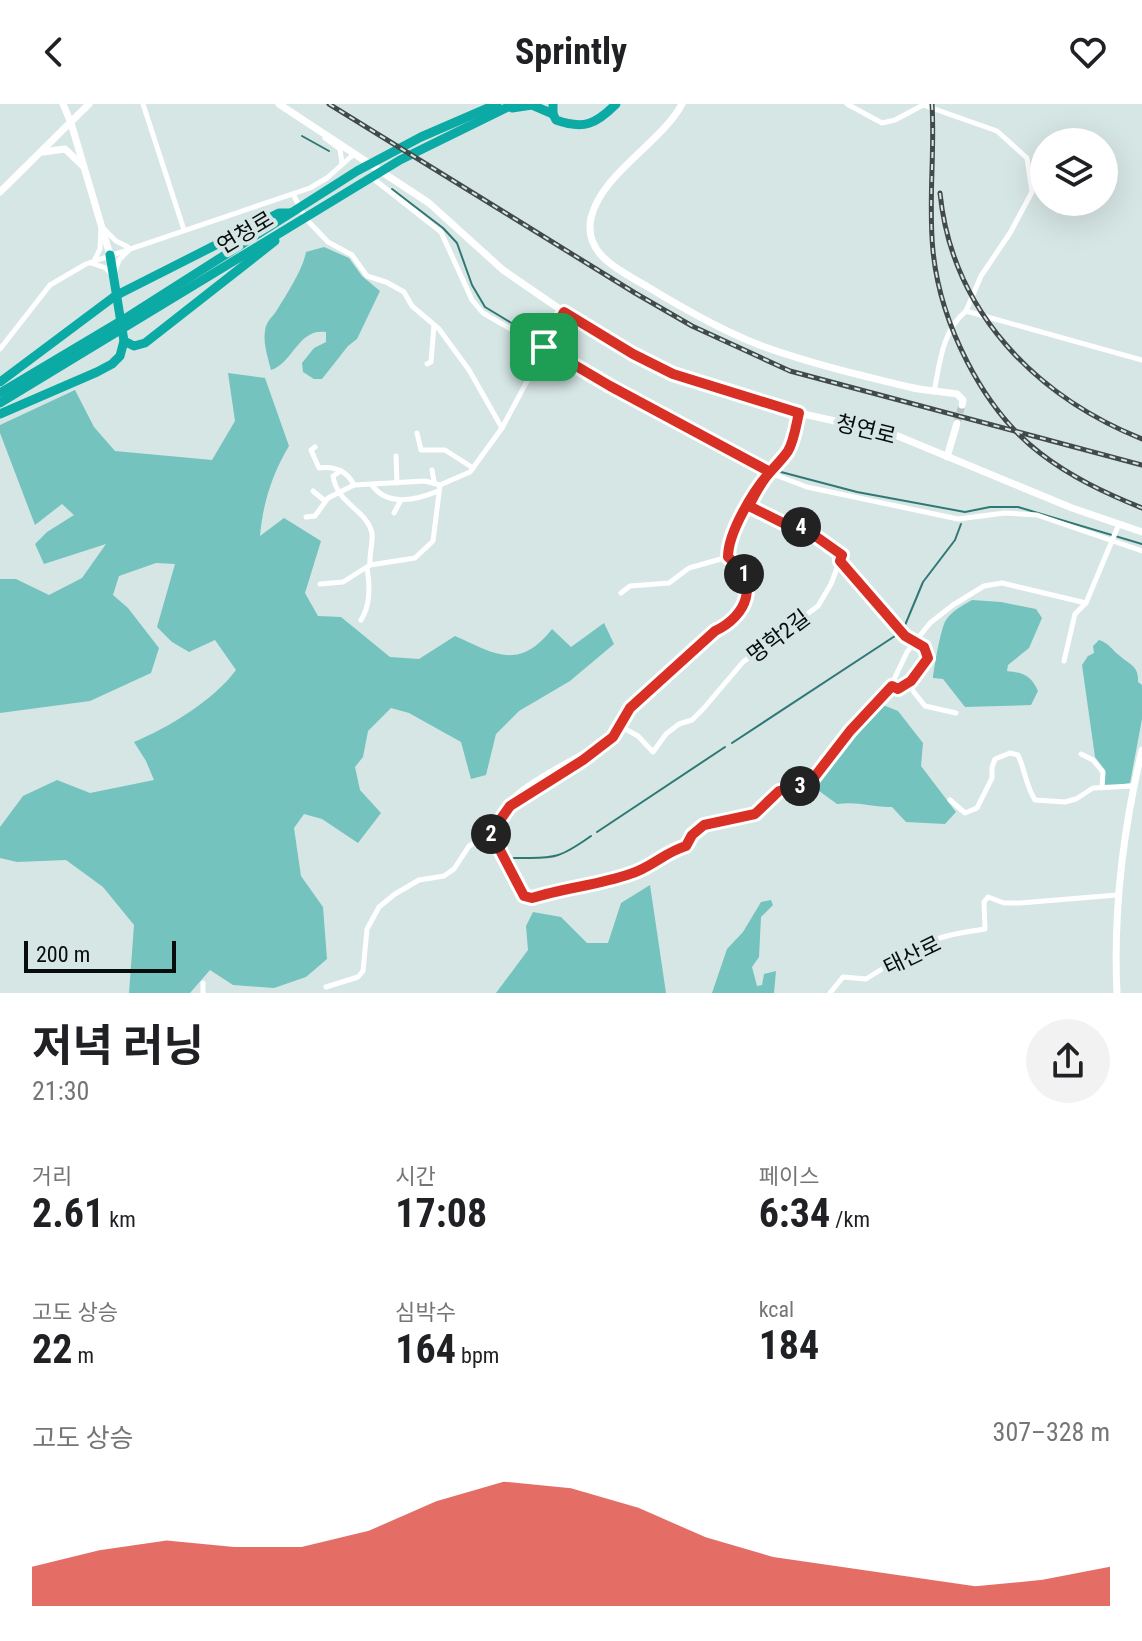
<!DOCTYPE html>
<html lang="ko">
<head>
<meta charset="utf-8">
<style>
  :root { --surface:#fff; --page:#f2f2f2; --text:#202124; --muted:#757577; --accent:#d93025 }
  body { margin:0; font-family:"Roboto Condensed","Noto Sans KR",sans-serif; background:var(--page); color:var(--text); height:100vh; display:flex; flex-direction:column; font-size:30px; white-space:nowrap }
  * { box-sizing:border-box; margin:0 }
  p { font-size:26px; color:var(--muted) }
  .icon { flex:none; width:44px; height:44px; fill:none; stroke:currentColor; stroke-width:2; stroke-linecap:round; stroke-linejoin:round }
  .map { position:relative; height:889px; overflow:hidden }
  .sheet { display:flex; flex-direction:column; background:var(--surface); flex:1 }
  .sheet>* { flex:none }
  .tools { position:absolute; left:1030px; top:24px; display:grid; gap:16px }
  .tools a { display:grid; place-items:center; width:88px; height:88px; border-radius:50%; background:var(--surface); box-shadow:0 8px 32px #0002; font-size:40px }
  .scale { position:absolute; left:24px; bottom:20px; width:152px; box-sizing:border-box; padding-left:8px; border:4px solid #070d0c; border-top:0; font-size:22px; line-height:28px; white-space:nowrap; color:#070d0c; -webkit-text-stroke:6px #d6e6e5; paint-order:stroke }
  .pin { position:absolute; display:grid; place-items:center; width:68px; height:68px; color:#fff; margin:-34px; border-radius:16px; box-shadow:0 4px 12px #0006 }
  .km { position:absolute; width:40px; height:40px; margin:-20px; border-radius:50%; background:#222; color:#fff; font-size:22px; line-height:40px; text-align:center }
  .round { display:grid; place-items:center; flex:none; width:84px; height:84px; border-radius:42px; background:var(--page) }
  .overview { display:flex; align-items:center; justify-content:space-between; height:136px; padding:0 32px }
  h1 { font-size:44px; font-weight:700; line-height:60px }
  .figures { display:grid; grid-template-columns:repeat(3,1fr); gap:12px; height:136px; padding:8px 32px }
  .figures div { display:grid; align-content:center }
  .figures b { font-size:40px; font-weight:700 }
  .figures small { font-size:22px; font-weight:400 }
  .figures p { font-size:22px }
  .chart { height:224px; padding:16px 32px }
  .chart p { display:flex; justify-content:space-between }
  .chart svg { width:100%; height:144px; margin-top:8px; fill:var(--accent); opacity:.7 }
  header { display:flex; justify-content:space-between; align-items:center; height:104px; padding:0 32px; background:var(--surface); font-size:36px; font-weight:700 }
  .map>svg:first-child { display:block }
  .green { fill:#74c3bf }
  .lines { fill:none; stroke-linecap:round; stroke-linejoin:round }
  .stream { stroke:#307874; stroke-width:2 }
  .secondary-tunnel { stroke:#b7c5c4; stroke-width:7; stroke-dasharray:7 3.5; stroke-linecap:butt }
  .street { stroke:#fff; stroke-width:5 }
  .secondary { stroke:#fff; stroke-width:7 }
  .highway { stroke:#0baaa5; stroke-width:9 }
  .rail-casing { stroke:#414a49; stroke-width:5 }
  .rail { stroke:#d6e6e5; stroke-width:2; stroke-dasharray:6; stroke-linecap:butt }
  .route-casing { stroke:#fff; stroke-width:16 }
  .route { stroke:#d93025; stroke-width:10 }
  .labels { text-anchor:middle; stroke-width:8; stroke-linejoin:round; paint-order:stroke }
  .street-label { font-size:22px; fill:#070d0c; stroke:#d6e6e5 }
</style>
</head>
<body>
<header><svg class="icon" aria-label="back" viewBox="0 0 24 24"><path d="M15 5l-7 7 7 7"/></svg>Sprintly<svg class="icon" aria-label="heart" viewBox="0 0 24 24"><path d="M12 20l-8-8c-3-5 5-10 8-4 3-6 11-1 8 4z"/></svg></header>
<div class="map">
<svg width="1142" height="889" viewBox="0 0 1142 889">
  <rect width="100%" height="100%" fill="#d6e6e5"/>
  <g class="green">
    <path d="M324 143 349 154 362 172 380 187 357 235 348 242 322 275H314L303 268 302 259 314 244 326 238V228C298 224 294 258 271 266 268 254 263 240 265 227 266 217 272 214 277 206 287 190 303 165 306 148Z"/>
    <path d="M228 269 265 274 289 342C272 370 263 399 260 432L284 414 321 437 305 489 318 512 341 513 390 553 419 555 455 532C495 550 519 567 552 525L571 543 604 519 614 540 570 577 519 607 496 630 486 671 471 675 461 638 409 609 391 604 368 627 363 653 355 663 360 686 381 709 358 739 322 715 304 710 294 724 301 772 323 803 327 855 306 873 274 884 233 881 210 866 190 889H129L134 821 103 783 66 756 17 758 0 754V723L23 692 57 676 90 689 154 676 146 657 134 638C168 624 214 596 236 566L215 536 189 548 172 538 157 523 175 460 156 459 119 472 113 491 128 504 159 544 151 569 90 597 0 609V475H16L49 491 82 474 106 440 44 460 35 440 47 428 74 411 62 400 35 421 0 329V321L75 286 94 323 115 347 212 356 235 317Z"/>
    <path d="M972 496 1001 498 1036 505 1042 514 1029 544 1008 561 1007 567C1023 569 1031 571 1038 587L1031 601 965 603 943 575 933 574C934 563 941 523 946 516 952 507 963 501 972 496Z"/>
    <path d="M1099 536C1109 539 1112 546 1120 552 1130 561 1139 562 1138 578L1142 581V615L1130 679 1104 683 1105 666 1095 653 1082 561 1088 552 1094 549 1093 542Z"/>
    <path d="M878 599 898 607 923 639 921 662 956 708 945 720 906 718 892 703C873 703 856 697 837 700L811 681Z"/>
    <path d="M650 781 666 889H496L528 846 526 822 533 808 561 813 587 839H608L621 799Z"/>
    <path d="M771 796 773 801 761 813 759 853 752 863 757 882 762 881 764 870 776 867 774 889H712L727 845 743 828 761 798Z"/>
  </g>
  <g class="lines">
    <g class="stream">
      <path d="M302 32 329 47"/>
      <path d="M392 85 443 124 457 139 472 181 485 203 578 259 781 368 857 388 965 408 990 403H1018L1142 440"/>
      <path d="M903 526 923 478 955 436 961 420"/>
      <path d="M732 639 898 530"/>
      <path d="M597 728 725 643"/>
      <path d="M508 754C552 753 553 759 591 732"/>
    </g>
    <path class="secondary-tunnel" d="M957 319 962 301"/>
    <g class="street">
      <path d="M143 0 184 126"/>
      <path d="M847 0 882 19 895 16 923 1 997 27 1027 54 1032 88 1010 129 981 172 966 207 1142 256"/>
      <path d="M325 34 340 45 342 60"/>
      <path d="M371 73 441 128 472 196 483 209 610 282 778 372 807 383 958 415 1005 409 1037 411 1142 447"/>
      <path d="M293 90 306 115 328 138 352 151 367 172 386 178 404 188 412 202 439 225 469 266 502 324"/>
      <path d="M102 123 116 137 128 143"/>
      <path d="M95 155 100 145 101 123"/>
      <path d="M91 159 106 164 113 172 119 156 129 146"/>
      <path d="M0 245 50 181 86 160 310 84 327 74 354 50"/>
      <path d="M427 260 431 258 434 221"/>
      <path d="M934 288C940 258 942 227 966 207"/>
      <path d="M417 329 421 346H445L473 364"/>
      <path d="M315 343 311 346 319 364C335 362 347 367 354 381"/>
      <path d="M396 352 397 379"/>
      <path d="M432 366 434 377"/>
      <path d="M341 367 333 372C337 400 367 406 372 429 373 439 369 451 370 461"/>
      <path d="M372 381C387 403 417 396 438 387"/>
      <path d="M313 387 325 397"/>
      <path d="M394 409 401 396"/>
      <path d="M306 413 315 412 328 394 354 381 425 377 440 381 470 368 502 324 564 208"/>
      <path d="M840 457 905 532 927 548 928 554 911 577 898 585 892 582"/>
      <path d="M320 480 343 478 370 461 415 454 433 437 440 381"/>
      <path d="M621 489 630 482 669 479 689 464 728 453V442L740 416 764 375 788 347 799 309"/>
      <path d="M361 516C370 502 370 481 367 464"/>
      <path d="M1064 557 1075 510 1085 500"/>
      <path d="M911 577 913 587 925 602 956 609"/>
      <path d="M620 622 638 632 653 648 666 630 679 620 692 616 704 604 743 558 818 502 831 480 842 451 797 419H783L749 402"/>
      <path d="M1081 650 1093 656 1103 668 1102 684"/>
      <path d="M950 696 965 709 977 704 992 674V663L995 655 1010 649 1018 651C1025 666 1026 682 1035 696L1065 698 1076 695 1093 684 1133 682"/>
      <path d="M489 727C506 685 554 667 590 645 601 639 609 629 619 622"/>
      <path d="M491 729 524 792 532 794C564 784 598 781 630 770 651 764 665 748 686 742L692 731 704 721 755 710 779 687 809 680 873 600 888 588 907 548 930 519 953 501 984 482 1002 479 1086 499 1119 420"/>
      <path d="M203 879V889"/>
      <path d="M326 883 358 873 363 867 367 825 379 803 395 790 419 776 444 772 454 765 469 742 488 731 489 727 491 729 510 702 583 656 613 633 630 604 715 527C747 511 761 478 728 453"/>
      <path d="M830 889 843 873 866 875 882 865 916 853C925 831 963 829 985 825L984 798 988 793 1004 799H1020L1117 791"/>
    </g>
    <g class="secondary">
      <path d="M63 0 71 19 110 151"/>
      <path d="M279 0 429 99 503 166 564 208 651 260 703 281 799 309 893 330 1072 404 1142 428"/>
      <path d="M682 0C661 39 601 70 591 114 583 151 621 167 648 183 684 205 722 227 762 242 809 259 859 271 909 283 925 287 941 287 957 290L963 296 962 301"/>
      <path d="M43 48 65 45 83 62"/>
      <path d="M0 88 89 0"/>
      <path d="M947 353 957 319"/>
      <path d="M1117 889C1113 806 1123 726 1142 646"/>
    </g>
    <g class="highway">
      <path d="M512 4 532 1 553 10V0"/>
      <path d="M553 10 556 16C584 26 596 20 616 0"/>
      <path d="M124 237 134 242 145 239 275 137"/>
      <path d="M0 278 115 192 279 109H290"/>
      <path d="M0 289 129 212 357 67 421 33 497 0"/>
      <path d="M0 299 400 56 514 0"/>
      <path d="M0 310 97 268 112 260 120 252 124 237 110 151"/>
    </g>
    <defs>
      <g id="rail">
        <path d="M329 0 635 189 692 222 790 267 1142 361"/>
        <path d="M932 0C935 49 928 98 933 147 940 218 982 305 1040 349 1071 373 1105 389 1142 404"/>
        <path d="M940 89C952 208 1036 292 1142 335"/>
      </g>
    </defs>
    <use href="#rail" class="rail-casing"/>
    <use href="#rail" class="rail"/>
  </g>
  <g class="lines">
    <defs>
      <path id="route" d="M544 243 610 282 770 368C754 386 728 428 728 453 761 478 747 512 715 527L630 604 613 633 583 656 510 702 491 729 524 792 532 794C564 784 598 781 630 770 651 764 665 748 686 742L692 731 704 721 755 710 779 687 809 680 850 627 892 582 898 585 911 577 928 554 924 543 905 532 840 457 842 451 797 419H783L749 402C754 392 759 382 766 373 772 365 782 356 788 347 794 337 796 321 799 309L673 270 633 250 564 208 544 243"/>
    </defs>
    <use href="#route" class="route-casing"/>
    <use href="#route" class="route"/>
  </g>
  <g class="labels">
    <g class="street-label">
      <text transform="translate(245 128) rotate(-31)" y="8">연청로</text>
      <text transform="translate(866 325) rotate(14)" y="8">청연로</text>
      <text transform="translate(778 532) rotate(-37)" y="8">명학2길</text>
      <text transform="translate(912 851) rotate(-26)" y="8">태산로</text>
    </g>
  </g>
</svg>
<div class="tools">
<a><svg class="icon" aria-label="layers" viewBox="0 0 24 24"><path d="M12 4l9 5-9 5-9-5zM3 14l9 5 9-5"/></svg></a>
</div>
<div class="scale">200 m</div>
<div class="pin" style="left:544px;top:243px;background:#1e9e55"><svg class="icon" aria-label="arrive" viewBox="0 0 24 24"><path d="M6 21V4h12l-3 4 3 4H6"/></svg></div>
<b class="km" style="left:744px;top:470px">1</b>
<b class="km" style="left:491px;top:730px">2</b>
<b class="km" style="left:800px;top:682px">3</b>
<b class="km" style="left:801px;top:423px">4</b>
</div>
<section class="sheet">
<div class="overview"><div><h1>저녁 러닝</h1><p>21:30</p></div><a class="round"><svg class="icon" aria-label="share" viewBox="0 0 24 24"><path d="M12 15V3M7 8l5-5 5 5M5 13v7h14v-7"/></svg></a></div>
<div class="figures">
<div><p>거리</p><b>2.61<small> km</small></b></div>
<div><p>시간</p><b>17:08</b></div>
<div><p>페이스</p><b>6:34<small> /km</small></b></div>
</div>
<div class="figures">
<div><p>고도 상승</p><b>22<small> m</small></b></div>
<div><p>심박수</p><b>164<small> bpm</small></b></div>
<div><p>kcal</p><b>184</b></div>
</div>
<div class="chart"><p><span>고도 상승</span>307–328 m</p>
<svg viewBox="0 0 160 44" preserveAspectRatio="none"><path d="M0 44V32L10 27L20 24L30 26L40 26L50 21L60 12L70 6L80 8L90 14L100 23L110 29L120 32L130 35L140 38L150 36L160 32V44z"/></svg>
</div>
</section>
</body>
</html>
